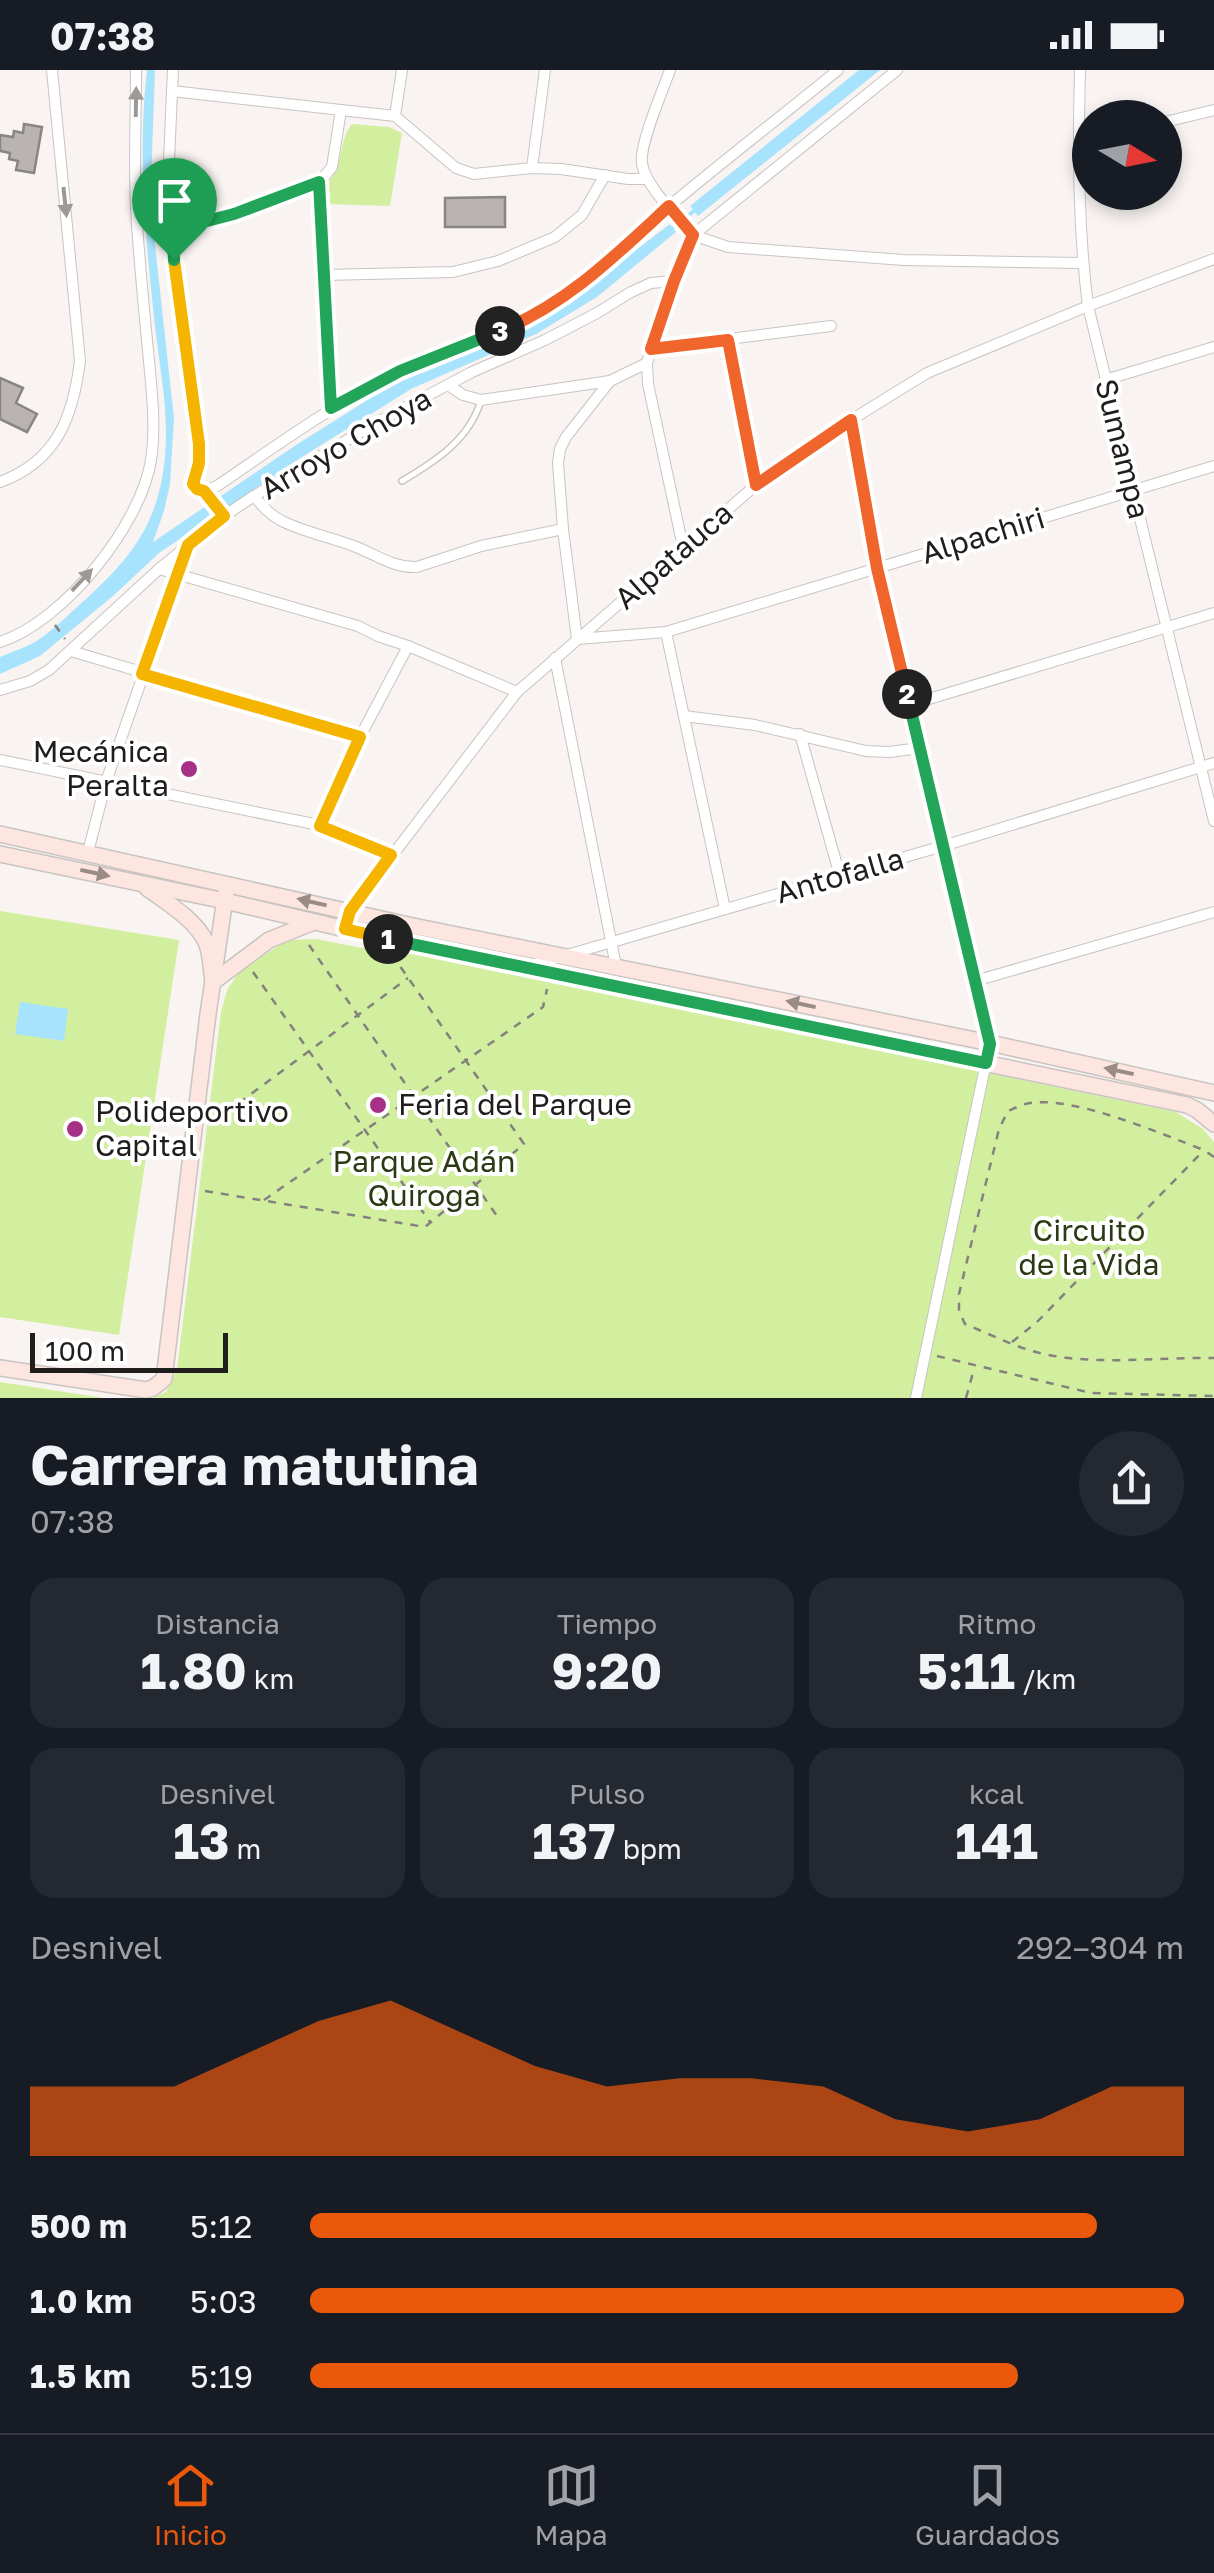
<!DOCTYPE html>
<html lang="es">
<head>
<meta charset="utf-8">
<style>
  :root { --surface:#171b24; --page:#242831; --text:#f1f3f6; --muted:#9ea1a6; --line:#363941; --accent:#ea580c }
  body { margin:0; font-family:"Golos Text",sans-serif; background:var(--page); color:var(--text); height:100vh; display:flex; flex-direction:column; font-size:38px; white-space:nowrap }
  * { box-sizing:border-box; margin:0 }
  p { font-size:32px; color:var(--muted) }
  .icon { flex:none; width:55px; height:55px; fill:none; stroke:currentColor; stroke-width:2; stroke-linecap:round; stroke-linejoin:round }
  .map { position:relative; height:1328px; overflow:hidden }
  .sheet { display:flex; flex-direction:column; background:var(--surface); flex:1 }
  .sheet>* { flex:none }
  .needle { width:65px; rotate:100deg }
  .controls { position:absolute; left:1072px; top:30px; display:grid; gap:20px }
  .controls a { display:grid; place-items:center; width:110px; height:110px; border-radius:50%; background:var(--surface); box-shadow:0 5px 15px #0003; font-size:50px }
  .scale { position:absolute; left:30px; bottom:25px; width:198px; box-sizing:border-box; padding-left:10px; border:5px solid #201e1d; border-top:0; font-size:28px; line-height:35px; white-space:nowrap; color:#201e1d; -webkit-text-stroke:8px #fff; paint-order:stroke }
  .pin { position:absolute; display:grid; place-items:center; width:85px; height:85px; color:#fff; margin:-102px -42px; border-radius:50% 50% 50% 0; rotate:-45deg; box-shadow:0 0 10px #0007 }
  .pin .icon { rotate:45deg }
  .km { position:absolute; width:50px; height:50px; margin:-25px; border-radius:50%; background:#222; color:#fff; font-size:28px; line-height:50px; text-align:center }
  .round { display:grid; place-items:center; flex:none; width:105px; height:105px; border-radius:52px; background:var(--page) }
  .summary { display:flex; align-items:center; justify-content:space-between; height:170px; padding:0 30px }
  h1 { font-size:55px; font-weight:700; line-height:75px }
  .stats { display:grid; grid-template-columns:repeat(3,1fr); gap:15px; height:170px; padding:10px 30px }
  .stats div { display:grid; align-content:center; border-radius:25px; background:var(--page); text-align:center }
  .stats b { font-size:50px; font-weight:700 }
  .stats small { font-size:28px; font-weight:400 }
  .stats p { font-size:28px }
  .chart { height:280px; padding:20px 30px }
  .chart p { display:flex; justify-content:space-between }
  .chart svg { width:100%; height:180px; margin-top:10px; fill:var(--accent); opacity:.7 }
  ul { padding:0 30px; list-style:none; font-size:32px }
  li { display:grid; grid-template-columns:160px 120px 1fr; align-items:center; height:75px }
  li i { height:25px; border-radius:12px; background:var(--accent) }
  .status { display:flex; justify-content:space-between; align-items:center; height:70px; padding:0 50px; background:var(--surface); direction:ltr }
  .status svg { height:28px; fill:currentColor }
  .tabs { display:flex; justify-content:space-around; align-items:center; height:140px; border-top:2px solid var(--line); background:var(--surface); font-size:28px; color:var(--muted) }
  .tabs a { display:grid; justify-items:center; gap:5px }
  .tabs .current { color:var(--accent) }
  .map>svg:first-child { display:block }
  .green { fill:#d2ef9f }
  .water { fill:#a8e3fe }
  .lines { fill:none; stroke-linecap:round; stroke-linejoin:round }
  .stream { stroke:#a8e3fe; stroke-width:4 }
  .building { fill:#b9b4b3; stroke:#8a8585; stroke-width:2.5 }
  .lane-casing { stroke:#c8c4c1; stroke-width:8 }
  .street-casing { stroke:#c8c4c1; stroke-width:12 }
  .secondary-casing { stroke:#c8c4c1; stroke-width:18 }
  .path { stroke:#84817f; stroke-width:2.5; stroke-dasharray:8 8; stroke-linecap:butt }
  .lane { stroke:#fff; stroke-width:5 }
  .street { stroke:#fff; stroke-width:10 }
  .secondary { stroke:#fde5e0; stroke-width:15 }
  .oneway { fill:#9b9a99 }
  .oneway2 { fill:#9a8b88 }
  .split-1-casing { stroke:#fff; stroke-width:20 }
  .split-2-casing { stroke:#fff; stroke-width:20 }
  .split-3-casing { stroke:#fff; stroke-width:20 }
  .split-4-casing { stroke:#fff; stroke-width:20 }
  .split-1 { stroke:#f5b400; stroke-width:12 }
  .split-2 { stroke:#22a559; stroke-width:12 }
  .split-3 { stroke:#f0652b; stroke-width:12 }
  .split-4 { stroke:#22a559; stroke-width:12 }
  .poi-dot { fill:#a83188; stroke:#fff; stroke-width:4 }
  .labels { text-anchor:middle; stroke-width:8; stroke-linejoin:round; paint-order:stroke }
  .street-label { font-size:30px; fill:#201e1d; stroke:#fff }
  .poi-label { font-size:30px; fill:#201e1d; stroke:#fff; text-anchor:start }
  .park-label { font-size:30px; fill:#2d3915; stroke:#fff }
</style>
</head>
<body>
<div class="status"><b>07:38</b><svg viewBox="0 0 49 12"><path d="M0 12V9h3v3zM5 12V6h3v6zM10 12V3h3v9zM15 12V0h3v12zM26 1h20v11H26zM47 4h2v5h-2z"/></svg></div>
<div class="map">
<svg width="1214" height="1328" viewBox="0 0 1214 1328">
  <rect width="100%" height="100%" fill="#f9f4f1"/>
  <g class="green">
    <path d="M352 54 389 57 402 63 390 136 325 134V114C345 100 337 72 352 54Z"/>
    <path d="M0 841 179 870 119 1265 0 1247Z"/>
    <path d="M316 869 362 878 384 877 1176 1042 1203 1059 1214 1072V1328H153L166 1322 177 1299 221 942 227 920 241 899 288 870Z"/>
    <path d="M0 1312 104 1328H0Z"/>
  </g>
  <g class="water">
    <path d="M147 0H155L151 113 155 175 174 348 170 414 164 441 153 472 296 375 404 307 532 253 589 216 670 154 676 162 597 227 536 264 411 319 302 387 159 483 113 526 40 586 0 604V587C11 582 24 578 35 572 54 560 70 543 87 528 134 485 159 451 165 386 169 344 160 299 155 257 146 172 137 86 147 0Z"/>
    <path d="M859 0H880L698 146 690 136Z"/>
    <path d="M20 932 68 939 64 971 15 964Z"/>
  </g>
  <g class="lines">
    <path class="stream" d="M670 160 694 141"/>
  </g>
  <g class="building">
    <path d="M24 54 42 57 34 103 16 100 18 91 9 89 10 83 0 81V65L13 67 14 61 23 63Z"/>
    <path d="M505 127V157H445V128Z"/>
    <path d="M0 308 23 318 16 333 37 344 27 362 0 349Z"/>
  </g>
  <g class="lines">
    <defs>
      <g id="lane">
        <path d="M728 269 756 414"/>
        <path d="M402 411C436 391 470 369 481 330"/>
      </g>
      <g id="street">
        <path d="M173 0 168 113 174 191 199 374V393L193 413 197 419 204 421 217 416C276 376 333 334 397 303 449 277 506 262 556 231 600 204 633 167 672 134 727 88 783 45 838 0"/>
        <path d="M670 0C663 20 639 75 642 93 644 115 679 148 693 165"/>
        <path d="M1080 0C1078 79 1078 157 1088 236L1214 751"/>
        <path d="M172 21 395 46 456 98 474 104 532 98 561 99 628 109H647"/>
        <path d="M395 46 402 0"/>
        <path d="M1165 52 1214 40"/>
        <path d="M532 98 545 0"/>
        <path d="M171 159 234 144 319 113"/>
        <path d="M693 165 728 177 904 190 1082 193"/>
        <path d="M324 205 453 202 498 191 555 167 582 145 605 105"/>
        <path d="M651 279 831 256"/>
        <path d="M647 293 610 311 566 367 560 379 558 393 563 459 577 569 666 562 1214 396"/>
        <path d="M1105 310 1214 277"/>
        <path d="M448 315 463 325 481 330 610 311"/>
        <path d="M331 338 319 113 332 97 341 40"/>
        <path d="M851 350 877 498 990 973 916 1328"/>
        <path d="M0 412C57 391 73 347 80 291L52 0"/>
        <path d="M254 426C263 437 271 446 284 452 305 462 329 467 351 475 374 483 392 498 417 497L481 476 563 459"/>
        <path d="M683 477 648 314 647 293 651 279 673 211 693 165 897 0"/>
        <path d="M159 499 358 556 378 566 408 576 517 622"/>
        <path d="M666 562 725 839"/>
        <path d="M0 572C63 552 141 455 151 390 156 357 152 324 149 291 145 250 141 209 138 168 133 112 136 56 136 0"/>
        <path d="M71 581 360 667"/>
        <path d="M555 588 616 896"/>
        <path d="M0 620 30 611 49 600 159 499 224 446 254 426 374 354 472 302 545 270 597 243 631 222 651 213 673 211"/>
        <path d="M909 635 1214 543"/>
        <path d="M684 646 755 655 866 681 889 682 920 678"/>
        <path d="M800 664 840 806"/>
        <path d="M0 690 319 755 391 785"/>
        <path d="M319 755 360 667 408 576"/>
        <path d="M88 782 106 712 187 479"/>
        <path d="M345 859 350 841 517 622 756 415 851 350 927 303 1088 236 1214 189"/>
        <path d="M529 896 943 776 1214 693"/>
        <path d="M975 911 1214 842"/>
      </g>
      <g id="secondary">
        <path d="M0 764 413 856 990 973 1214 1023"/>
        <path d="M0 784 225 831 409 874 1187 1035 1197 1040 1214 1054"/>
        <path d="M147 818C167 833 195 849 206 872 211 883 211 899 213 912L269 870 314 852"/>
        <path d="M0 1298 146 1320 153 1318 164 1309 208 944 226 822"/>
      </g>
    </defs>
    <use href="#lane" class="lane-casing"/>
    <use href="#street" class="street-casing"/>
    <use href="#secondary" class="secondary-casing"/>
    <g class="path">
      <path d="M55 555 65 569"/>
      <path d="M309 875 497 1146"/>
      <path d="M253 902 430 1152"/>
      <path d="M213 1052 408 908"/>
      <path d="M1214 1087 1204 1080C1161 1064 1075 1026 1030 1033 1023 1034 1015 1038 1008 1041L999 1059 959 1224V1241L965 1254C987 1263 1009 1274 1032 1281 1088 1297 1155 1287 1214 1288"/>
      <path d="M205 1121 425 1157 524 1074 395 889"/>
      <path d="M264 1130 543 937 547 919"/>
      <path d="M1012 1272 1037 1252 1204 1080"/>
      <path d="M937 1286 1091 1323 1214 1326"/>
      <path d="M966 1328 974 1299"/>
    </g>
    <use href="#lane" class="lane"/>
    <use href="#street" class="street"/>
    <use href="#secondary" class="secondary"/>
  </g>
  <defs><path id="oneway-solid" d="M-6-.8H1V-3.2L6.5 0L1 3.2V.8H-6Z" transform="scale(2.5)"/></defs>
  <g class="oneway">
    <use href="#oneway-solid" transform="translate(136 32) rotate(-89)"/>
    <use href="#oneway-solid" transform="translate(65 132) rotate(84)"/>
    <use href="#oneway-solid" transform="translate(82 510) rotate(-47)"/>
  </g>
  <g class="oneway2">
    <use href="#oneway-solid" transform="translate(95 803) rotate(12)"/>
    <use href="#oneway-solid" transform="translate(312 832) rotate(-167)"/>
    <use href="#oneway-solid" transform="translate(801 934) rotate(-168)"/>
    <use href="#oneway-solid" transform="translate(1119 1001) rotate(-168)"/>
  </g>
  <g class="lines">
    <defs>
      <path id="split-1" d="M174 190 199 374V393L193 414 197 419 204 421 224 446 188 475 142 604 360 667 320 756 391 785 350 841 345 859 388 869"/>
      <path id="split-2" d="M388 869 986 993 990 974 907 624"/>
      <path id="split-3" d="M500 261C567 234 617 184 669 136L693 165 674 211 651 279 728 270 756 415 851 350 877 498 907 624"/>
      <path id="split-4" d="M174 190 172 160 234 144 319 112 331 338 400 301 500 261"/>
    </defs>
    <use href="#split-1" class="split-1-casing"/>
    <use href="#split-2" class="split-2-casing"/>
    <use href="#split-3" class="split-3-casing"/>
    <use href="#split-4" class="split-4-casing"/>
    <use href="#split-1" class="split-1"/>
    <use href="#split-2" class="split-2"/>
    <use href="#split-3" class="split-3"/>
    <use href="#split-4" class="split-4"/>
  </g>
  <g class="poi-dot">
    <circle cx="189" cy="699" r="10"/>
    <circle cx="378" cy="1035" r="10"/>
    <circle cx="75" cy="1059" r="10"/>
  </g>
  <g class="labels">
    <g class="street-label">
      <text transform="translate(346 374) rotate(-30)" y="10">Arroyo Choya</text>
      <text transform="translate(1122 379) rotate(76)" y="10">Sumampa</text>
      <text transform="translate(983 466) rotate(-17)" y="10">Alpachiri</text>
      <text transform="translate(674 486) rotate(-41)" y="10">Alpatauca</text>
      <text transform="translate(840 806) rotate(-16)" y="10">Antofalla</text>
    </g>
    <g class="poi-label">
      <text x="169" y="692" text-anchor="end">Mecánica<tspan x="169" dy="34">Peralta</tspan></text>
      <text x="398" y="1045">Feria del Parque</text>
      <text x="95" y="1052">Polideportivo<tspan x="95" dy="34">Capital</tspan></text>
    </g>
    <g class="park-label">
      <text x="424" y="1102">Parque Adán<tspan x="424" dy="34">Quiroga</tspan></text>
      <text x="1089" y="1171">Circuito<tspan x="1089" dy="34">de la Vida</tspan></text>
    </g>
  </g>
</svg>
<div class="controls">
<a><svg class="needle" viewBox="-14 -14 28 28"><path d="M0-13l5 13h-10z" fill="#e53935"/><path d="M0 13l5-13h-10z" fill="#9ea1a6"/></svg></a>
</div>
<div class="scale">100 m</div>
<div class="pin" style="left:174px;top:190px;background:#1e9e55"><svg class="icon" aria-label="arrive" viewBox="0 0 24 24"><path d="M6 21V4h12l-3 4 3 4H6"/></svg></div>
<b class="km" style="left:388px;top:869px">1</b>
<b class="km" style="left:907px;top:624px">2</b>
<b class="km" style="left:500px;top:261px">3</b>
</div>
<section class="sheet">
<div class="summary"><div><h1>Carrera matutina</h1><p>07:38</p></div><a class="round"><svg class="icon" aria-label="share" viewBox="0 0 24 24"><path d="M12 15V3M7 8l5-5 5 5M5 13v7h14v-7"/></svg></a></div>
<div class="stats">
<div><p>Distancia</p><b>1.80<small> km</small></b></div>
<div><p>Tiempo</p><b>9:20</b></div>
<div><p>Ritmo</p><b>5:11<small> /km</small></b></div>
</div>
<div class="stats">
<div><p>Desnivel</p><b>13<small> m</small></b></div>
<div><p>Pulso</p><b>137<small> bpm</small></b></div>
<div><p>kcal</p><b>141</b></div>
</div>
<div class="chart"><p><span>Desnivel</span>292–304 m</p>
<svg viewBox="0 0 160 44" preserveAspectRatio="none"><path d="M0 44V27L10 27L20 27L30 19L40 11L50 6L60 14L70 22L80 27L90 25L100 25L110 27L120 35L130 38L140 35L150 27L160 27V44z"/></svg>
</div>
<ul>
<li><b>500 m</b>5:12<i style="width:90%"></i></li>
<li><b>1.0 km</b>5:03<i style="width:100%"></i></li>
<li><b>1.5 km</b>5:19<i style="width:81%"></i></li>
</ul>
</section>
<nav class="tabs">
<a class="current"><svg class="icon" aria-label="home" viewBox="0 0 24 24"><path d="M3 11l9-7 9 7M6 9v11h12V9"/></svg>Inicio</a>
<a><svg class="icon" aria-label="map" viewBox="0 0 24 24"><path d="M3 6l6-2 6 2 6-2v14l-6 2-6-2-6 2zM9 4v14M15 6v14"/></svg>Mapa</a>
<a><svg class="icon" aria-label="saved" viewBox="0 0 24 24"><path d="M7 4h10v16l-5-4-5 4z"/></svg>Guardados</a>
</nav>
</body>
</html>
